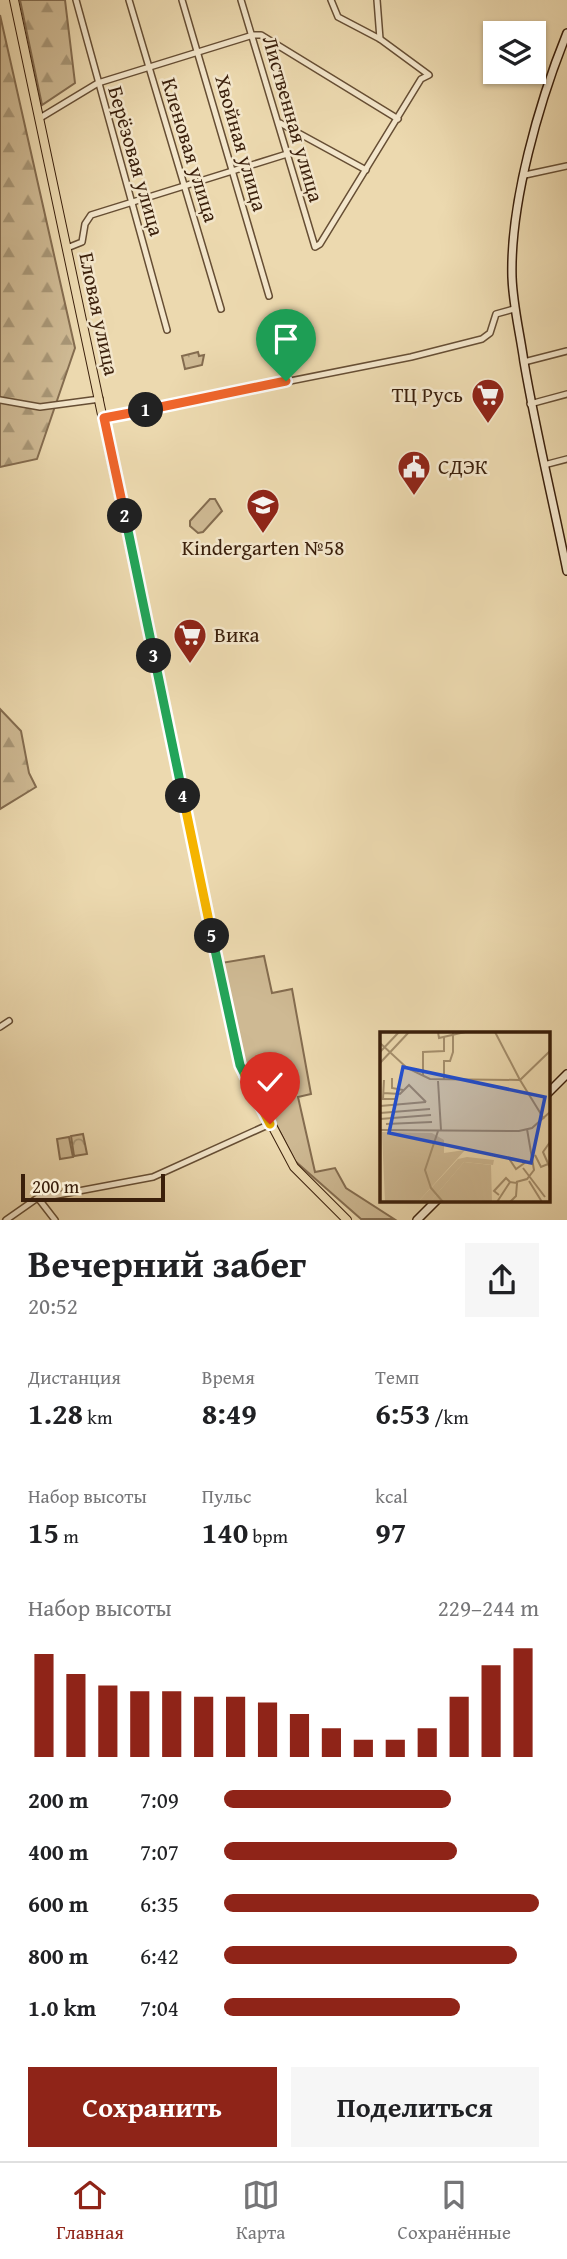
<!DOCTYPE html>
<html lang="ru">
<head>
<meta charset="utf-8">
<style>
  :root { --surface:#fff; --page:#f6f6f6; --text:#202124; --muted:#757577; --line:#e0e0e0; --accent:#8f2418 }
  body { margin:0; font-family:"Gentium Book Plus",serif; background:var(--page); color:var(--text); height:100vh; display:flex; flex-direction:column; font-size:26px; white-space:nowrap }
  * { box-sizing:border-box; margin:0 }
  p { font-size:23px; color:var(--muted) }
  .icon { flex:none; width:38px; height:38px; fill:none; stroke:currentColor; stroke-width:2; stroke-linecap:round; stroke-linejoin:round }
  .map { position:relative; height:1220px; overflow:hidden }
  .side { display:flex; flex-direction:column; background:var(--surface); flex:1 }
  .side>* { flex:none }
  .buttons { position:absolute; left:483px; top:21px; display:grid; gap:14px }
  .buttons a { display:grid; place-items:center; width:63px; height:63px; border-radius:0px; background:var(--surface); box-shadow:0 2px 5px #0004; font-size:35px }
  .scale { position:absolute; left:21px; bottom:18px; width:144px; box-sizing:border-box; padding-left:7px; border:4px solid #3a1f0b; border-top:0; font-size:19px; line-height:24px; white-space:nowrap; color:#3a1f0b; -webkit-text-stroke:5px #f3e6cb; paint-order:stroke }
  .pin { position:absolute; display:grid; place-items:center; width:60px; height:60px; color:#fff; margin:-72px -30px; border-radius:50% 50% 50% 0; rotate:-45deg; box-shadow:0 0 7px #0007 }
  .pin .icon { rotate:45deg }
  .km { position:absolute; width:35px; height:35px; margin:-18px; border-radius:50%; background:#222; color:#fff; font-size:19px; line-height:35px; text-align:center }
  .round { display:grid; place-items:center; flex:none; width:74px; height:74px; border-radius:0px; background:var(--page) }
  .head { display:flex; align-items:center; justify-content:space-between; height:119px; padding:0 28px }
  h1 { font-size:38px; font-weight:800; line-height:52px }
  .figures { display:grid; grid-template-columns:repeat(3,1fr); gap:10px; height:119px; padding:7px 28px }
  .figures div { display:grid; align-content:center }
  .figures b { font-size:30px; font-weight:800 }
  .figures small { font-size:19px; font-weight:400 }
  .figures p { font-size:19px }
  .chart { height:196px; padding:14px 28px }
  .chart p { display:flex; justify-content:space-between }
  .chart svg { width:100%; height:126px; margin-top:7px; stroke:var(--accent); stroke-width:6 }
  .action { display:flex; gap:14px; margin-top:auto; padding:14px 28px }
  .action a { flex:1; height:80px; border-radius:0px; background:var(--accent); color:#fff; font-size:28px; font-weight:800; line-height:80px; text-align:center }
  .action a+a { background:var(--page); color:var(--text) }
  ul { padding:0 28px; list-style:none; font-size:23px }
  li { display:grid; grid-template-columns:112px 84px 1fr; align-items:center; height:52px }
  li i { height:18px; border-radius:9px; background:var(--accent) }
  .menu { display:flex; justify-content:space-around; align-items:center; height:98px; border-top:2px solid var(--line); background:var(--surface); font-size:19px; color:var(--muted) }
  .menu a { display:grid; justify-items:center; gap:4px }
  .menu .selected { color:var(--accent) }
  .map>svg:first-child { display:block }
  .grass { fill:#ceb993; stroke:#846c4f; stroke-width:2 }
  .forest { fill:url(#forest-firs); stroke:#846c4f; stroke-width:2 }
  .park { fill:url(#park-crowns); stroke:#846c4f; stroke-width:2 }
  .lines { fill:none; stroke-linecap:round; stroke-linejoin:round }
  .minor-casing { stroke:#664e34; stroke-width:8 }
  .secondary-casing { stroke:#3a1f0b; stroke-width:10 }
  .primary-casing { stroke:#3a1f0b; stroke-width:10 }
  .minor { stroke:#f3e6cb; stroke-width:5 }
  .secondary { stroke:#f3e6cb; stroke-width:7 }
  .primary { stroke:#ecd9af; stroke-width:8 }
  .split-1-casing { stroke:#fff; stroke-width:14 }
  .split-2-casing { stroke:#fff; stroke-width:14 }
  .split-3-casing { stroke:#fff; stroke-width:14 }
  .split-4-casing { stroke:#fff; stroke-width:14 }
  .split-5-casing { stroke:#fff; stroke-width:14 }
  .split-6-casing { stroke:#fff; stroke-width:14 }
  .split-7-casing { stroke:#fff; stroke-width:14 }
  .split-1 { stroke:#f0652b; stroke-width:9 }
  .split-2 { stroke:#f0652b; stroke-width:9 }
  .split-3 { stroke:#22a559; stroke-width:9 }
  .split-4 { stroke:#22a559; stroke-width:9 }
  .split-5 { stroke:#f5b400; stroke-width:9 }
  .split-6 { stroke:#22a559; stroke-width:9 }
  .split-7 { stroke:#f5b400; stroke-width:9 }
  .labels { text-anchor:middle; stroke-width:5; stroke-linejoin:round; paint-order:stroke }
  .street-label { font-size:21px; fill:#3a1f0b; stroke:#f3e6cb }
  .poi-label { font-size:21px; fill:#3a1f0b; stroke:#f3e6cb; text-anchor:start }
  .inset-road { fill:none; stroke:#a58f6d; stroke-width:2 }
  .view { fill:#1d4ed8; fill-opacity:0.15; stroke:#1d4ed8; stroke-width:3.5 }
  .inset-edge { fill:none; stroke:#3a1f0b; stroke-width:3.5 }
</style>
</head>
<body>
<div class="map">
<svg width="567" height="1220" viewBox="0 0 567 1220">
  <defs>
    <pattern id="forest-firs" width="22" height="20" patternUnits="userSpaceOnUse" patternTransform="scale(1.75)"><rect width="22" height="20" fill="#ceb993"/><path d="M5 1l3.5 6h-7zM16 11l3.5 6h-7z" fill="#a89676"/></pattern>
    <pattern id="park-crowns" width="20" height="18" patternUnits="userSpaceOnUse" patternTransform="scale(1.75)"><rect width="20" height="18" fill="#ceb993"/><path d="M2 6a3 3 0 1 1 6 0M12 15a3 3 0 1 1 6 0" fill="none" stroke="#a89676"/></pattern>
  </defs>
  <rect width="100%" height="100%" fill="#ecd9af"/>
  <filter id="stains"><feTurbulence type="fractalNoise" baseFrequency=".00286" numOctaves="4"/><feColorMatrix values="0 0 0 0 .2 0 0 0 0 .09 0 0 0 0 .02 0 0 0 .5 -.17"/></filter>
  <radialGradient id="worn" r=".72"><stop offset=".6" stop-color="#630" stop-opacity="0"/><stop offset="1" stop-color="#630" stop-opacity=".3"/></radialGradient>
  <g class="grass">
    <path d="M210 499H215L222 511 203 532 198 533 190 526V521Z"/>
    <path d="M264 956 272 993 292 989 311 1094 298 1097 315 1172 335 1168 346 1188 394 1219H361L295 1161 244 1063 221 963Z"/>
    <path d="M69 1137 73 1157 60 1159 57 1139Z"/>
  </g>
  <g class="forest">
    <path d="M20 0H65L75 83 42 105Z"/>
    <path d="M0 15 75 348 37 459 0 467Z"/>
    <path d="M0 709 21 731 29 773 36 787 0 809Z"/>
  </g>
  <g class="park">
    <circle cx="279" cy="341" r="9"/>
    <path d="M198 352 199 356 204 355 202 365 185 369 182 356Z"/>
    <path d="M83 1134 87 1154 74 1156 71 1136Z"/>
  </g>
  <g class="lines">
    <defs>
      <g id="minor">
        <path d="M76 0 167 330"/>
        <path d="M129 0 221 309"/>
        <path d="M182 0 269 296"/>
        <path d="M241 0 315 247 320 244 421 79 429 75 380 39 338 17 331 0"/>
        <path d="M377 0 380 39"/>
        <path d="M40 118 98 83 253 35H261L398 119"/>
        <path d="M280 123 366 170"/>
        <path d="M525 175 567 166"/>
        <path d="M67 248 82 242 85 224 91 215 287 154"/>
        <path d="M524 362 567 351"/>
        <path d="M0 400 40 407 100 399"/>
        <path d="M530 404 567 394"/>
        <path d="M104 418 411 357 482 339 490 333 496 314 514 309"/>
        <path d="M544 465 567 459"/>
        <path d="M0 1027 9 1021"/>
        <path d="M38 1198 55 1220"/>
        <path d="M6 1220 36 1199 153 1177 270 1124"/>
      </g>
      <g id="secondary">
        <path d="M567 33C539 102 510 203 512 277 513 306 520 333 524 362 536 432 553 501 567 571"/>
        <path d="M548 1093 567 1074"/>
        <path d="M417 1220 437 1200"/>
      </g>
      <path id="primary" d="M14 0 240 1065 294 1167 347 1220"/>
    </defs>
    <use href="#minor" class="minor-casing"/>
    <use href="#secondary" class="secondary-casing"/>
    <use href="#primary" class="primary-casing"/>
    <use href="#minor" class="minor"/>
    <use href="#secondary" class="secondary"/>
    <use href="#primary" class="primary"/>
  </g>
  <g class="lines">
    <defs>
      <path id="split-1" d="M146 410 286 381"/>
      <path id="split-2" d="M125 516 104 418 146 410"/>
      <path id="split-3" d="M125 516 154 656"/>
      <path id="split-4" d="M154 656 183 796"/>
      <path id="split-5" d="M183 796 212 936"/>
      <path id="split-6" d="M212 936 240 1065 245 1075"/>
      <path id="split-7" d="M245 1075 270 1124"/>
    </defs>
    <use href="#split-1" class="split-1-casing"/>
    <use href="#split-2" class="split-2-casing"/>
    <use href="#split-3" class="split-3-casing"/>
    <use href="#split-4" class="split-4-casing"/>
    <use href="#split-5" class="split-5-casing"/>
    <use href="#split-6" class="split-6-casing"/>
    <use href="#split-7" class="split-7-casing"/>
    <use href="#split-1" class="split-1"/>
    <use href="#split-2" class="split-2"/>
    <use href="#split-3" class="split-3"/>
    <use href="#split-4" class="split-4"/>
    <use href="#split-5" class="split-5"/>
    <use href="#split-6" class="split-6"/>
    <use href="#split-7" class="split-7"/>
  </g>
  <defs>
    <symbol id="supermarket-pin" viewBox="-11 -11 22 30"><path d="M0 17L-7.5 6A9.5 9.5 0 1 1 7.5 6Z" fill="#8f2418" stroke="#f3e6cb"/><path d="M-6-5.5h2.5l.6 2H6L4.5 2H-2.5L-4.4-4H-6ZM-1.5 3.2a1.3 1.3 0 1 0 .1 0ZM3 3.2a1.3 1.3 0 1 0 .1 0Z" fill="#fff"/></symbol>
    <symbol id="civic-pin" viewBox="-11 -11 22 30"><path d="M0 17L-7.5 6A9.5 9.5 0 1 1 7.5 6Z" fill="#8f2418" stroke="#f3e6cb"/><path d="M-.6-6.5H3V-4.5H.6V-3L4-1V1h2V6H-6V1h2V-1L-.6-3ZM-1.2 2.5V6h2.4V2.5Z" fill="#fff"/></symbol>
    <symbol id="school-pin" viewBox="-11 -11 22 30"><path d="M0 17L-7.5 6A9.5 9.5 0 1 1 7.5 6Z" fill="#8f2418" stroke="#f3e6cb"/><path d="M0-5L7-2L0 1L-7-2ZM-4 1L0 2.5L4 1V4Q0 6-4 4Z" fill="#fff"/></symbol>
  </defs>
  <g fill-rule="evenodd">
    <use href="#supermarket-pin" x="469" y="376" width="38" height="52"/>
    <use href="#civic-pin" x="395" y="448" width="38" height="52"/>
    <use href="#school-pin" x="244" y="486" width="38" height="52"/>
    <use href="#supermarket-pin" x="171" y="616" width="38" height="52"/>
  </g>
  <g class="labels">
    <g class="street-label">
      <text transform="translate(293 119) rotate(74)" y="7">Лиственная улица</text>
      <text transform="translate(241 143) rotate(74)" y="7">Хвойная улица</text>
      <text transform="translate(190 150) rotate(73)" y="7">Кленовая улица</text>
      <text transform="translate(136 161) rotate(74)" y="7">Берёзовая улица</text>
      <text transform="translate(99 314) rotate(78)" y="7">Еловая улица</text>
    </g>
    <g class="poi-label">
      <text x="463" y="402" text-anchor="end">ТЦ Русь</text>
      <text x="438" y="474">СДЭК</text>
      <text x="263" y="555" text-anchor="middle">Kindergarten №58</text>
      <text x="214" y="642">Вика</text>
    </g>
  </g>
  <g transform="translate(380 1032)">
    <rect width="170" height="170" fill="#ecd9af"/>
    <path d="M87 125 114 128 113 133 84 130 50 170H38L78 127Z" fill="#ceb993"/>
    <path d="M2 100 52 101 64 108V121L85 118 38 170H5ZM84 130 111 133 112 170H50Z" fill="#ceb993"/>
    <path class="inset-road" d="M58 0 59 6 85 0M115 0 140 48 170 19M0 11 27 36 50 47 140 48 164 87M0 20 19 0M0 31 29 0M43 44V20L64 19V5M12 46V56L23 58M4 48 3 67H15M64 48V29H70L73 20V0M58 49 61 98M3 61 20 62 29 53 46 70M0 74 46 70M0 81 50 77M0 87 51 83M6 92 52 90M0 98 139 99 152 96 170 80M58 99 45 138 51 156 63 170M170 110 163 120 170 136M155 123 161 135 168 132M128 125 136 137 146 130M143 136 165 165M149 149 162 170M136 150 147 147 154 138 147 97M119 163 114 159 126 146 130 150M117 170 130 150 137 151 136 164 130 170"/>
    <path class="view" d="M23 35 165 65 151 131 9 101Z"/>
    <rect width="170" height="170" class="inset-edge"/>
  </g>
  <rect width="100%" height="100%" filter="url(#stains)"/>
  <rect width="100%" height="100%" fill="url(#worn)"/>
</svg>
<div class="buttons">
<a><svg class="icon" aria-label="layers" viewBox="0 0 24 24"><path d="M12 4l9 5-9 5-9-5zM3 14l9 5 9-5"/></svg></a>
</div>
<div class="scale">200 m</div>
<div class="pin" style="left:286px;top:381px;background:#1e9e55"><svg class="icon" aria-label="arrive" viewBox="0 0 24 24"><path d="M6 21V4h12l-3 4 3 4H6"/></svg></div>
<div class="pin" style="left:270px;top:1124px;background:#d93025"><svg class="icon" aria-label="check" viewBox="0 0 24 24"><path d="M5 12l5 5 9-10"/></svg></div>
<b class="km" style="left:146px;top:410px">1</b>
<b class="km" style="left:125px;top:516px">2</b>
<b class="km" style="left:154px;top:656px">3</b>
<b class="km" style="left:183px;top:796px">4</b>
<b class="km" style="left:212px;top:936px">5</b>
</div>
<section class="side">
<div class="head"><div><h1>Вечерний забег</h1><p>20:52</p></div><a class="round"><svg class="icon" aria-label="share" viewBox="0 0 24 24"><path d="M12 15V3M7 8l5-5 5 5M5 13v7h14v-7"/></svg></a></div>
<div class="figures">
<div><p>Дистанция</p><b>1.28<small> km</small></b></div>
<div><p>Время</p><b>8:49</b></div>
<div><p>Темп</p><b>6:53<small> /km</small></b></div>
</div>
<div class="figures">
<div><p>Набор высоты</p><b>15<small> m</small></b></div>
<div><p>Пульс</p><b>140<small> bpm</small></b></div>
<div><p>kcal</p><b>97</b></div>
</div>
<div class="chart"><p><span>Набор высоты</span>229–244 m</p>
<svg viewBox="0 0 160 44" preserveAspectRatio="none"><path d="M5 44V8M15 44V15M25 44V19M35 44V21M45 44V21M55 44V23M65 44V23M75 44V25M85 44V29M95 44V34M105 44V38M115 44V38M125 44V34M135 44V23M145 44V12M155 44V6"/></svg>
</div>
<ul>
<li><b>200 m</b>7:09<i style="width:72%"></i></li>
<li><b>400 m</b>7:07<i style="width:74%"></i></li>
<li><b>600 m</b>6:35<i style="width:100%"></i></li>
<li><b>800 m</b>6:42<i style="width:93%"></i></li>
<li><b>1.0 km</b>7:04<i style="width:75%"></i></li>
</ul>
<div class="action"><a>Сохранить</a><a>Поделиться</a></div>
</section>
<nav class="menu">
<a class="selected"><svg class="icon" aria-label="home" viewBox="0 0 24 24"><path d="M3 11l9-7 9 7M6 9v11h12V9"/></svg>Главная</a>
<a><svg class="icon" aria-label="map" viewBox="0 0 24 24"><path d="M3 6l6-2 6 2 6-2v14l-6 2-6-2-6 2zM9 4v14M15 6v14"/></svg>Карта</a>
<a><svg class="icon" aria-label="saved" viewBox="0 0 24 24"><path d="M7 4h10v16l-5-4-5 4z"/></svg>Сохранённые</a>
</nav>
</body>
</html>
